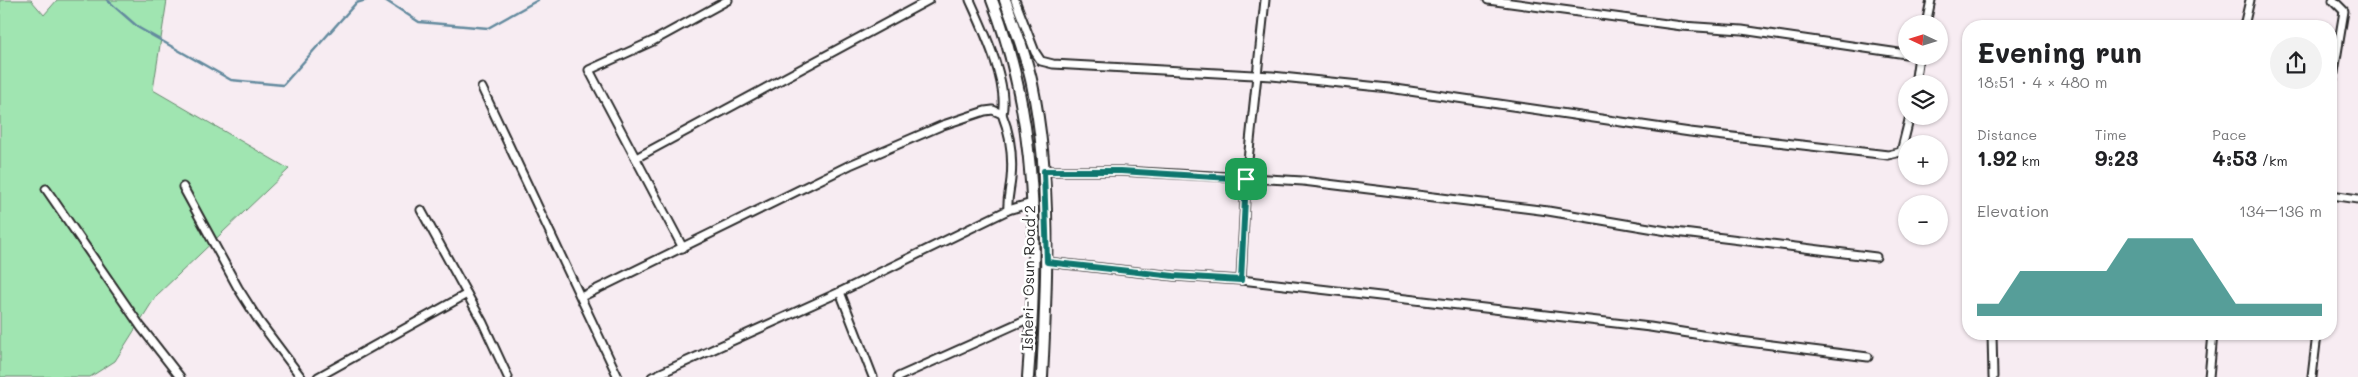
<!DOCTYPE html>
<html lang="en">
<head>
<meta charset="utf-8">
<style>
  :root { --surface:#fff; --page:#f2f2f2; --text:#202124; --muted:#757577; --accent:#0f766e }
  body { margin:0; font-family:Mali,sans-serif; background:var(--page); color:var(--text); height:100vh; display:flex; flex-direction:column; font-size:19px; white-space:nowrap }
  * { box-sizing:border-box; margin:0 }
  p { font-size:16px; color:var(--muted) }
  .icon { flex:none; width:28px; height:28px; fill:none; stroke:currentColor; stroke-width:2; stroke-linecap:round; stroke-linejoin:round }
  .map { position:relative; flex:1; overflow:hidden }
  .details { position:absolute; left:1962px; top:20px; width:375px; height:320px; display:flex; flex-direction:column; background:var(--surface); border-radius:20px; box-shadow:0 1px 4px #0004 }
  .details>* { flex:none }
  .needle { width:32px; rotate:274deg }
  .tools { position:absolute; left:1898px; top:15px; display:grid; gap:10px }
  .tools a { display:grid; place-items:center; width:50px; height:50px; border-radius:50%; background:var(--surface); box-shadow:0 1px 4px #0004; font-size:25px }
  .pin { position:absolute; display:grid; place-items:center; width:42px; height:42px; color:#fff; margin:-21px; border-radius:10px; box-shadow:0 2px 8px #0006 }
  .round { display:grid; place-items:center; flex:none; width:52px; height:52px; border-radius:26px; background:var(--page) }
  .overview { display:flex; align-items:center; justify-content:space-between; height:85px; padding:0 15px }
  h1 { font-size:28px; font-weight:800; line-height:38px }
  .stats { display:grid; grid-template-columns:repeat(3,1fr); gap:8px; height:85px; padding:5px 15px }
  .stats div { display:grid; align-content:center }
  .stats b { font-size:21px; font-weight:800 }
  .stats small { font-size:14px; font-weight:400 }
  .stats p { font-size:14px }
  .chart { height:140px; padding:10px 15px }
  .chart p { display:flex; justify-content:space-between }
  .chart svg { width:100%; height:90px; margin-top:5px; fill:var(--accent); opacity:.7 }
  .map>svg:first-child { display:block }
  .green { fill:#a0e5b1; stroke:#66886e }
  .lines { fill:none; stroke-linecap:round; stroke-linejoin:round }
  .stream { stroke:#638a9e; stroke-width:2.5 }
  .minor-casing { stroke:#2b2b2b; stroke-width:11 }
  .secondary-casing { stroke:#2b2b2b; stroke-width:14 }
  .minor { stroke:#fff; stroke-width:7 }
  .secondary { stroke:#fff; stroke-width:10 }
  .route-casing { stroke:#fff; stroke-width:10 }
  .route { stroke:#0f766e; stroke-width:6 }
  .labels { text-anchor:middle; stroke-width:5; stroke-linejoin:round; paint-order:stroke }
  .street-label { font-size:15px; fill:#2b2b2b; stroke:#fff }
</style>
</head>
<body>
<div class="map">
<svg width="2358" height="377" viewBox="0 0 2358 377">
  <rect width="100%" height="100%" fill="#f7ecf2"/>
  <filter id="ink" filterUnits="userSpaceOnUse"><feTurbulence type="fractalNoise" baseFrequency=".02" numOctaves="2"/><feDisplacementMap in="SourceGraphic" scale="10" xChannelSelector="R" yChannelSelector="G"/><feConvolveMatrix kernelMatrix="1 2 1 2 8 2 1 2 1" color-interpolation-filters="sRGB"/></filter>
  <g filter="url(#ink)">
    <path class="green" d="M0 0H31L44 15 57 0H167L153 90 289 169 156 296 115 361 90 377H0Z"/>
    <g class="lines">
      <g class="stream">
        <path d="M107 0 139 28 231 80 283 85 356 3 366 0"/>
        <path d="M385 0 419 22 488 28 538 0"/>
      </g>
      <defs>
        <g id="minor">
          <path d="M970 0C983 29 1009 83 1002 114"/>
          <path d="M1015 0 1035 52 1041 61 1053 64 1272 76 1389 88 1690 132 1888 155 1901 152 1910 116"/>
          <path d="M1488 0 1682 26 1742 30 1906 54"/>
          <path d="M1926 24 1931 0"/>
          <path d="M2244 26 2250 0"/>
          <path d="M1915 84 1919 56"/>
          <path d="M482 88 618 377"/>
          <path d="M2331 90 2344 11 2333 0"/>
          <path d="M636 158 929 0"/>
          <path d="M1044 171H1121L1303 181 1548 211 1667 231 1876 257"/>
          <path d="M183 187 238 288 259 321 301 377"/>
          <path d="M46 189 141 327 180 377"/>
          <path d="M2331 195 2358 199"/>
          <path d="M421 210 483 323 508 377"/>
          <path d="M683 248 589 70 653 41 728 0"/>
          <path d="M1047 262 1174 276 1241 280 1650 327 1740 341 1868 357"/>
          <path d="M1241 280 1246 179 1265 0"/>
          <path d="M840 292 873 377"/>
          <path d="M581 297 850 165 943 125 985 111 993 110 1002 114C1010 134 1013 158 1011 179 1010 190 1007 198 1008 210"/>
          <path d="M1992 334 1993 377"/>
          <path d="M318 377 467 294"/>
          <path d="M652 377 840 292 1008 210 1032 203"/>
          <path d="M898 377 1032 317"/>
          <path d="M2209 377 2213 334"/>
          <path d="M2312 377 2317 334"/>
        </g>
        <g id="secondary">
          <path d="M992 0C1039 119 1038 251 1028 377"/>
          <path d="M1005 0C1015 27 1026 55 1032 84 1052 180 1047 279 1042 377"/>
        </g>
      </defs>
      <use href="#minor" class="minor-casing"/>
      <use href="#secondary" class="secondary-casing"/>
      <use href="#minor" class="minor"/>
      <use href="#secondary" class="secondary"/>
    </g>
  </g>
  <g class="lines" filter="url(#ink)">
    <defs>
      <path id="route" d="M1044 171H1121L1246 179 1241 280 1174 276 1047 262Z"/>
    </defs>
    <use href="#route" class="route-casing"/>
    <use href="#route" class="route"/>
  </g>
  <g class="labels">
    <g class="street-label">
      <text transform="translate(1029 278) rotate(-89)" y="5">Isheri- Osun Road 2</text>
    </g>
  </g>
</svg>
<div class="tools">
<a><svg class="needle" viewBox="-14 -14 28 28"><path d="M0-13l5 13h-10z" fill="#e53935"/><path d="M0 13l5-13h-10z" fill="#757577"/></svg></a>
<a><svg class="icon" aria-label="layers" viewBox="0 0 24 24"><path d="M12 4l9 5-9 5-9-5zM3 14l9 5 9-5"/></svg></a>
<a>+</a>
<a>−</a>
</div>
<div class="pin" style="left:1246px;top:179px;background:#1e9e55"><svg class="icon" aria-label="arrive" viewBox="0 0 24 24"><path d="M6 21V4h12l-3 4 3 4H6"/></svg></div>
<section class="details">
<div class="overview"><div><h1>Evening run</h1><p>18:51 · 4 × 480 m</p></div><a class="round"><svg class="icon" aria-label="share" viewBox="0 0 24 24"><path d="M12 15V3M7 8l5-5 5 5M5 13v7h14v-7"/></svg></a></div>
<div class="stats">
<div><p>Distance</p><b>1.92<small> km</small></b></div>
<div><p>Time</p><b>9:23</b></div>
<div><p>Pace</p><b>4:53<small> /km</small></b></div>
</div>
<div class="chart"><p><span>Elevation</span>134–136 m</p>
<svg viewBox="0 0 160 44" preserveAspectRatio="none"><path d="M0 44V38L10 38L20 22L30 22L40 22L50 22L60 22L70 6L80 6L90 6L100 6L110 22L120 38L130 38L140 38L150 38L160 38V44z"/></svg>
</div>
</section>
</div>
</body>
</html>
